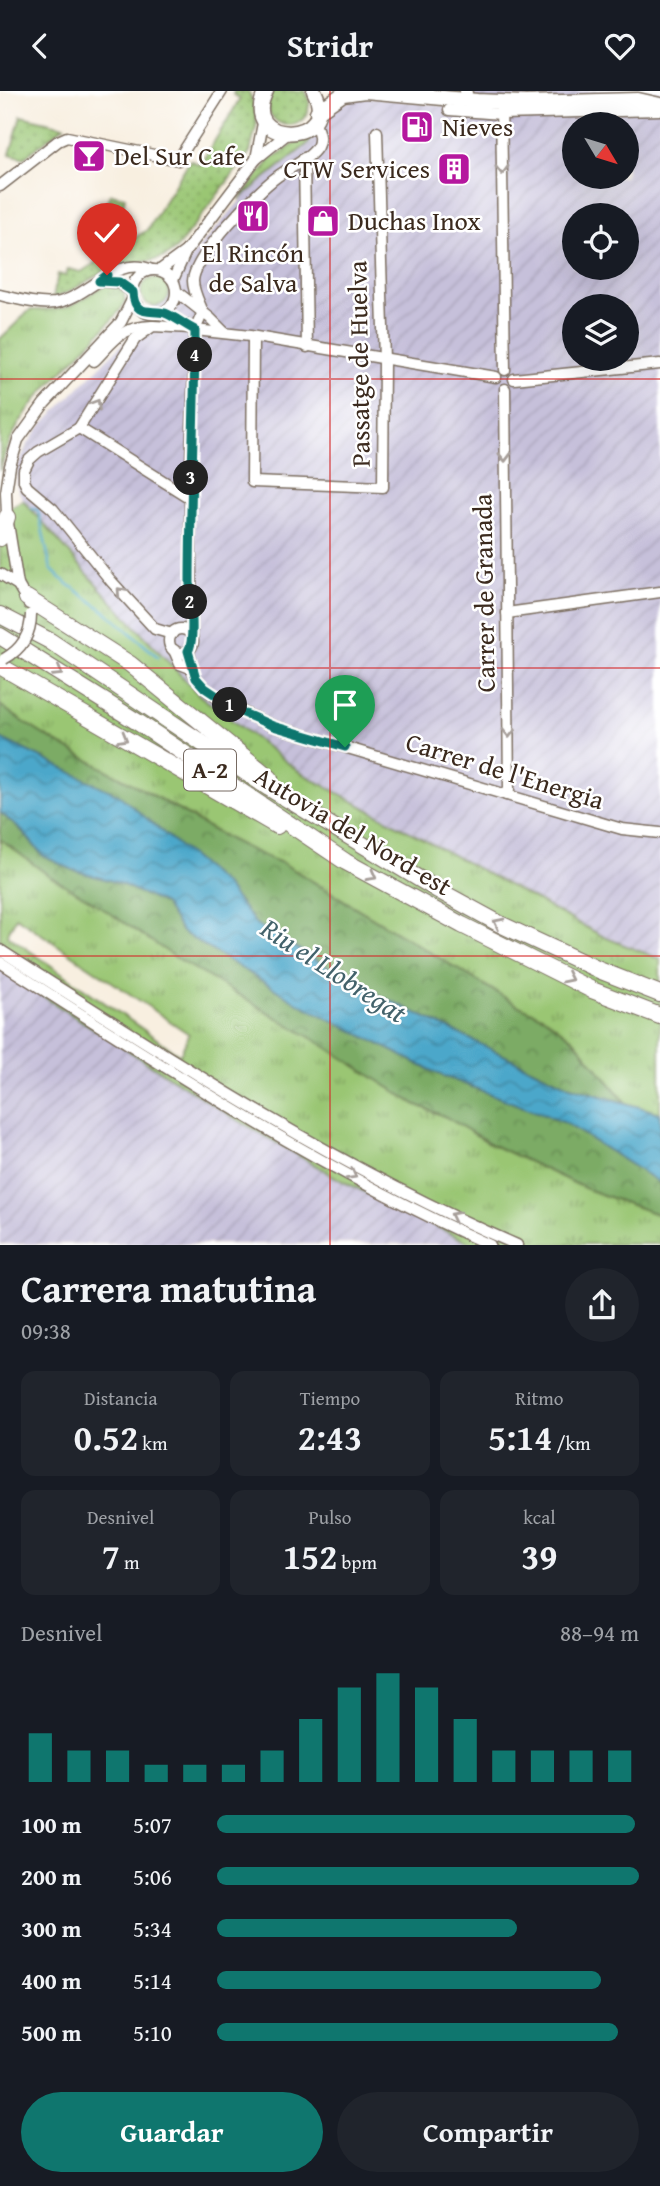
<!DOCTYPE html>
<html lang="es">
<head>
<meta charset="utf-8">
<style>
  :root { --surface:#171b24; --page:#20242c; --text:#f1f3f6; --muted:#9ea1a6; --accent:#0f766e }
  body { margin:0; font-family:"Gentium Book Plus",serif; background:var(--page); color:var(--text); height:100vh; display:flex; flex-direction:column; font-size:26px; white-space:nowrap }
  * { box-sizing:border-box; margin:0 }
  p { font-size:23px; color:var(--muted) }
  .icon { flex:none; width:38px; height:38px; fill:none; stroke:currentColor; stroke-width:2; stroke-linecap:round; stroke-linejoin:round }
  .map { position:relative; height:1154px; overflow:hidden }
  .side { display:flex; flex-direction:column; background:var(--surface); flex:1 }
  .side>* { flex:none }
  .needle { width:46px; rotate:128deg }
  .tools { position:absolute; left:562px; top:21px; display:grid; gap:14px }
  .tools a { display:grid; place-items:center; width:77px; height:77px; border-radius:50%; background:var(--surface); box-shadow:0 7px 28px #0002; font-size:35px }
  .pin { position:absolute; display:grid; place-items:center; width:60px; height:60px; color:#fff; margin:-72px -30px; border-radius:50% 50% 50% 0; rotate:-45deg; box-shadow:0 0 7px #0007 }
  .pin .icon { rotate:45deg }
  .km { position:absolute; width:35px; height:35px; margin:-18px; border-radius:50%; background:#222; color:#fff; font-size:19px; line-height:35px; text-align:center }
  .round { display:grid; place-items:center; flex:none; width:74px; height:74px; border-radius:37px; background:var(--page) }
  .overview { display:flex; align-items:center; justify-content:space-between; height:119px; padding:0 21px }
  h1 { font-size:38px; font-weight:600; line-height:52px }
  .metrics { display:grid; grid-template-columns:repeat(3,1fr); gap:10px; height:119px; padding:7px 21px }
  .metrics div { display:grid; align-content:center; border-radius:14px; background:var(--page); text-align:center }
  .metrics b { font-size:35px; font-weight:600 }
  .metrics small { font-size:19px; font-weight:400 }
  .metrics p { font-size:19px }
  .chart { height:196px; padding:14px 21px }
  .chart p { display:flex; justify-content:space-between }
  .chart svg { width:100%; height:126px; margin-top:7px; stroke:var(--accent); stroke-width:6 }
  .button { display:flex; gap:14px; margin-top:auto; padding:14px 21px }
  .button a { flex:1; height:80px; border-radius:42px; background:var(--accent); color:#fff; font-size:28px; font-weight:600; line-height:80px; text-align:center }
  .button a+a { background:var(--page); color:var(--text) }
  ul { padding:0 21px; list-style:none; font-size:23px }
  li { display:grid; grid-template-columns:112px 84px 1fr; align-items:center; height:52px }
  li i { height:18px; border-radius:9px; background:var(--accent) }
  header { display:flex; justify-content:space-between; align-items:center; height:91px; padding:0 21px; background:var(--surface); font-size:32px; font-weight:600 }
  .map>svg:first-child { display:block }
  .industrial { fill:url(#industrial-furrows); fill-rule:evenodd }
  .grass { fill:url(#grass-tufts); stroke:#6a7848; stroke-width:2; fill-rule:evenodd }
  .forest { fill:url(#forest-crowns); stroke:#5b6a42; stroke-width:2 }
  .park { fill:url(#park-dots); stroke:#6a7848; stroke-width:2 }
  .water { fill:url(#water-waves); stroke:#446874; stroke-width:2 }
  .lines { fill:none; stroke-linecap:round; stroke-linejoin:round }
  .stream { stroke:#4ca7ca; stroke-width:2.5 }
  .minor-casing { stroke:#7d6f62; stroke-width:13 }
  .major-casing { stroke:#7d6f62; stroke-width:17 }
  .highway-casing { stroke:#7d6f62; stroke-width:18 }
  .minor { stroke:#fff; stroke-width:10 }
  .major { stroke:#fff; stroke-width:14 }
  .highway { stroke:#fff; stroke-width:16 }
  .minor-bridge-casing { stroke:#7d6f62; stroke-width:13; stroke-linecap:butt }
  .minor-bridge { stroke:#fff; stroke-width:10 }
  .oneway { stroke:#a79f9a }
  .route-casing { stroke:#fff; stroke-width:14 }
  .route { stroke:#0f766e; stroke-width:9 }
  .grid { fill:none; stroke:#d62828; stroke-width:2; stroke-opacity:0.55 }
  .labels { text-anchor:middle; stroke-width:5; stroke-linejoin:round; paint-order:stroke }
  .shield { fill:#fff; stroke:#766a62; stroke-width:2 }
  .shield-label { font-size:24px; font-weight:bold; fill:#3b2a1e }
  .poi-label { font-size:26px; fill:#3b2a1e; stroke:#fff; text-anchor:start }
  .street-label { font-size:26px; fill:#3b2a1e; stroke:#fff }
  .water-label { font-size:28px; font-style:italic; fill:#43626b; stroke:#fff }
</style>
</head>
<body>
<header><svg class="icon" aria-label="back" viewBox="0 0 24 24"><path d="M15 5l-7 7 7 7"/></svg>Stridr<svg class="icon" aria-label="heart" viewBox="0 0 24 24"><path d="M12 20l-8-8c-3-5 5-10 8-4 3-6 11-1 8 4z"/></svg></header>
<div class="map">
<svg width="660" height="1154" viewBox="0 0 660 1154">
  <defs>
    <pattern id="industrial-furrows" width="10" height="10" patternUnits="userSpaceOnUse" patternTransform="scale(1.75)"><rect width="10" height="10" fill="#c6c0da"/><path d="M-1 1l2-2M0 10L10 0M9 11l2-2" fill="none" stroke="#aba5bb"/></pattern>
    <pattern id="grass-tufts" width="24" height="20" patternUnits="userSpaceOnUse" patternTransform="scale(1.75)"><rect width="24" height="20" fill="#9ac673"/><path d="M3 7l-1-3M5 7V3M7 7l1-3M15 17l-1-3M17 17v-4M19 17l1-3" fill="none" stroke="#7fa15e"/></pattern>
    <pattern id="forest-crowns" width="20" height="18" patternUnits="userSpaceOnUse" patternTransform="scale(1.75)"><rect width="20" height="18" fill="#7bab65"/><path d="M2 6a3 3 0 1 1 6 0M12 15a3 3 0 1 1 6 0" fill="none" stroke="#668b53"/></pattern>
    <pattern id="park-dots" width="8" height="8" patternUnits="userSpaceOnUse" patternTransform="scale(1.75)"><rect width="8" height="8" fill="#9ac673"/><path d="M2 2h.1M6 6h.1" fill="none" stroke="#7fa15e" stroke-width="1.8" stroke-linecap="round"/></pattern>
    <pattern id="water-waves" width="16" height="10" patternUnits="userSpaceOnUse" patternTransform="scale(1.75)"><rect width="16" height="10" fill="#4ca7ca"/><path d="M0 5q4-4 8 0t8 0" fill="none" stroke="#4088a3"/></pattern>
  </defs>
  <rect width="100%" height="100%" fill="#fff"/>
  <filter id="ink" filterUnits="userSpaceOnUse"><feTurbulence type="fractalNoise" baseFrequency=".0143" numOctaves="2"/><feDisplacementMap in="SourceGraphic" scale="14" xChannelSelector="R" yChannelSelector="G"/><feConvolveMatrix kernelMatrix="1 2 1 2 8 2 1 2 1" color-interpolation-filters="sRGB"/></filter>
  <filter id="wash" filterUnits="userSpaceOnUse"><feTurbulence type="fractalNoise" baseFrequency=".00686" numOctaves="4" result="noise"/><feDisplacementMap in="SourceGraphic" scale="28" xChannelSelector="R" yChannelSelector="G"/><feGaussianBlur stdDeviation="1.57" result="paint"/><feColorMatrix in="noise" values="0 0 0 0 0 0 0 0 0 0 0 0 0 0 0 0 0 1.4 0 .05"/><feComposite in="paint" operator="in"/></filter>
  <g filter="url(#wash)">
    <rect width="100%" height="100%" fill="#f8efe0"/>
    <g class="industrial">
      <path d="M464 0H660V868L604 846 301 682 200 605 99 496 23 409 17 396V377L27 354 40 336 131 244 197 159 276 69 312 42 342 13 357 7 369 6 454 16ZM574 33H626V86H574ZM574 124H626V177H574ZM574 215H626V268H574Z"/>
      <path d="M0 878 231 1025 344 1091 472 1153H0Z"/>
    </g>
    <g class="grass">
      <path d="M314 41 309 52 239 108 272 67Z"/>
      <path d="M110 103 125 106 113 158 96 169Z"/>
      <circle cx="155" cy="201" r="14"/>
      <path d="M107 194 119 197 124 202 125 212C117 225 104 237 93 249 53 291 13 322 0 380V248L30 219C49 218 63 220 81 209 90 204 97 197 107 194Z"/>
      <path d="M23 409 99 496 200 605 301 682 604 846 660 868V1022L626 1012 574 949 544 926 519 915 282 772C233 755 189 724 144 699 95 672 44 648 0 614V422Z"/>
      <path d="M0 748 48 784 92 810 178 868 320 952 415 1013 446 1026 493 1054 589 1099 660 1124V1153H472L344 1091 231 1025 0 878ZM16 826 189 943 180 964 7 844Z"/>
    </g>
    <g class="forest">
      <path d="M0 614C44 648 95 672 144 699 188 724 233 755 282 772L519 915 544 926 574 949 626 1012 570 996 364 897 256 833 225 794 0 647Z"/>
      <path d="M0 721 23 741 43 765 73 779 119 792 164 813 182 841 298 912 436 982 565 1032 660 1092V1124L589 1099 493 1054 446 1026 415 1013 320 952 178 868 92 810 48 784 0 748Z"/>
    </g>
    <g class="park">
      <path d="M234 0H248L253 10 257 32 250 61 176 158C159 175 138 168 118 175 94 183 77 200 53 207L58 183 66 185 68 178 81 181 147 139 190 69 200 74 240 8 233 3Z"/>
      <path d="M272 0H305L310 9 307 24C294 40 274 36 268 17Z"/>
      <path d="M21 25 64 35 24 67 10 63Z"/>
    </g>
    <path class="water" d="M0 647 119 704 225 794 256 833 364 897 570 996 660 1022V1092L565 1032 436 982 298 912 182 841 164 813 119 792 73 779 43 765 23 741 0 721Z"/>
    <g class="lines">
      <path class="stream" d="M32 417 38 419 51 478 60 487 110 524 158 566"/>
    </g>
  </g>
  <g filter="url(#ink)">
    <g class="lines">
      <defs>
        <g id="minor">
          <path d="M465 0 467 2"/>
          <path d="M501 11 505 279"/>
          <path d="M449 19 501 23 660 19"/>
          <path d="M304 67 307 256"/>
          <path d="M256 68 264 27"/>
          <path d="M0 95 58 50 67 46 178 69 222 0"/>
          <path d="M160 179 186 160"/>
          <circle cx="154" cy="201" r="22"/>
          <path d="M173 189 186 160 256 68 287 43"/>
          <path d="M99 190 119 192 133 201"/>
          <path d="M177 201 210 227 224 241"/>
          <path d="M0 204C17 208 38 214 55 212 89 207 115 163 152 179"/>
          <path d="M162 221 195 239 250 245 496 286"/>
          <path d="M253 246 252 391 383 396 384 269 377 41"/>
          <path d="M94 270C115 249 120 236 152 235"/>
          <path d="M514 288 660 273"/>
          <path d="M505 298 509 699 506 704"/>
          <path d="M79 337 190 407"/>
          <path d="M0 483 18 494 29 513"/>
          <path d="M18 494 7 426 6 401 10 375 18 349 44 313 121 231 133 207"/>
          <path d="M507 522 660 501"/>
          <circle cx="181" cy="550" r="12"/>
          <path d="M172 543 155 538 111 490 53 418 27 396 24 390V379L29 369 38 361 79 337 135 248 153 235 191 237"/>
          <path d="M192 546 190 407 195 239 203 221C199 211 193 200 193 190 194 165 257 100 278 85 289 77 310 68 317 56 322 47 317 38 314 30"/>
          <path d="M174 559 180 573 193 578"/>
          <path d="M188 560C192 568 191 579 196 587 208 607 252 626 273 635L622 738 660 742"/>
          <path d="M0 859C167 966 334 1075 517 1154"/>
          <path d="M0 871C159 973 317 1077 490 1154"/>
        </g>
        <g id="major">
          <path d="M266 0C237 57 342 54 314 0"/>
          <path d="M317 21 343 3 365 0 477 10 525 12 638 9 660 14"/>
        </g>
        <g id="highway">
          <path d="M0 447 7 426"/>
          <path d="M27 507 130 573 270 687"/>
          <path d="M0 524 50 550 269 697 436 798 500 833 599 879 660 903"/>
          <path d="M0 545 139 632 346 771 462 834 592 899 660 925"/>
          <path d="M0 575 277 735"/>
        </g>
      </defs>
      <use href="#minor" class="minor-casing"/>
      <use href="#major" class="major-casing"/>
      <use href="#highway" class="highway-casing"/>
      <use href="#minor" class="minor"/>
      <use href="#major" class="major"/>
      <use href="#highway" class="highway"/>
      <defs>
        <path id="minor-bridge" d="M4 568C22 558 31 543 31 523"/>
      </defs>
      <use href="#minor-bridge" class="minor-bridge-casing"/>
      <use href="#minor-bridge" class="minor-bridge"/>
    </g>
    <defs><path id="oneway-chevron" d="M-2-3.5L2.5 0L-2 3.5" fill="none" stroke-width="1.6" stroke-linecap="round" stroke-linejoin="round" transform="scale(1.75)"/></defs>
    <g class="oneway">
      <use href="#oneway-chevron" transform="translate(502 79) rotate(89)"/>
      <use href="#oneway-chevron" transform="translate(96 313) rotate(-58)"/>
      <use href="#oneway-chevron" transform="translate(505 366) rotate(89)"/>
      <use href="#oneway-chevron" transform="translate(121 501) rotate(-132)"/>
      <use href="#oneway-chevron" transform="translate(58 581) rotate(32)"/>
      <use href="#oneway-chevron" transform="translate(509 642) rotate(90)"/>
      <use href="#oneway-chevron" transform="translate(123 647) rotate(30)"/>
      <use href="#oneway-chevron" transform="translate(372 785) rotate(29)"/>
      <use href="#oneway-chevron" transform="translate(498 832) rotate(-153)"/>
      <use href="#oneway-chevron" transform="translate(568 887) rotate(26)"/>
      <use href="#oneway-chevron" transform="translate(352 1084) rotate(29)"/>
      <use href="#oneway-chevron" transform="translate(455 1125) rotate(-153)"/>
    </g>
  </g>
  <g class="lines" filter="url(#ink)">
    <defs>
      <path id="route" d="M107 184 99 190 119 191 133 201C134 227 151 218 165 222 175 226 185 234 195 239 195 323 190 407 190 492 190 507 196 549 188 560L196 587 205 597 241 621 273 635 345 656"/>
    </defs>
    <use href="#route" class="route-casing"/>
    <use href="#route" class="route"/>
  </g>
  <path class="grid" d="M330 0V1154M0 288H660M0 577H660M0 865H660"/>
  <defs>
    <symbol id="fuel-square" viewBox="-11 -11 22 22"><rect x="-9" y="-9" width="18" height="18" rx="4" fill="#b5179e" stroke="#fff"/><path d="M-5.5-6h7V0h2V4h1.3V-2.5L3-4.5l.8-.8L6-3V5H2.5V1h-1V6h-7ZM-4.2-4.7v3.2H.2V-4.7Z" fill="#fff"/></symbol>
    <symbol id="bar-square" viewBox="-11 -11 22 22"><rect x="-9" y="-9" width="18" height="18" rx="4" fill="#b5179e" stroke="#fff"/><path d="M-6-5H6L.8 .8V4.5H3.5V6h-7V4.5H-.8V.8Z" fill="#fff"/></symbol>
    <symbol id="building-square" viewBox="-11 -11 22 22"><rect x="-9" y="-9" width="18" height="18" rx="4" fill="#b5179e" stroke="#fff"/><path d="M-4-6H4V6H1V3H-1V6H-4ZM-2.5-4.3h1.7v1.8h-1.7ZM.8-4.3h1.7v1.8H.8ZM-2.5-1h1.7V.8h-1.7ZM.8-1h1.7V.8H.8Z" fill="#fff"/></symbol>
    <symbol id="restaurant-square" viewBox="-11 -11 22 22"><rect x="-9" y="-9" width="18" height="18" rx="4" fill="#b5179e" stroke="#fff"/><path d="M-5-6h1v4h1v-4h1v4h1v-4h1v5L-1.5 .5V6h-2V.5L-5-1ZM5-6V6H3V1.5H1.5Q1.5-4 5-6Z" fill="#fff"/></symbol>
    <symbol id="shop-square" viewBox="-11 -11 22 22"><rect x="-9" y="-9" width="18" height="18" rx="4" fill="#b5179e" stroke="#fff"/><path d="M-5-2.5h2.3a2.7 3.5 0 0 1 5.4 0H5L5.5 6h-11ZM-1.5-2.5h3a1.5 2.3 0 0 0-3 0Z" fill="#fff"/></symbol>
  </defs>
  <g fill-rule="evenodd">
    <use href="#fuel-square" x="398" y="17" width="38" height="38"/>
    <use href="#bar-square" x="70" y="46" width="38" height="38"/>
    <use href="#building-square" x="435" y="59" width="38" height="38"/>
    <use href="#restaurant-square" x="234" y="106" width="38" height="38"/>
    <use href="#shop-square" x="304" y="111" width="38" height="38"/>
  </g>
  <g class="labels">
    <rect class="shield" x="184" y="658.5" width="52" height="41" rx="5"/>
    <g class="shield-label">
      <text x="210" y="687">A-2</text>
    </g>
    <g class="poi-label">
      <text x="442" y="45">Nieves</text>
      <text x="114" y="74">Del Sur Cafe</text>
      <text x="430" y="87" text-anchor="end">CTW Services</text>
      <text x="348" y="139">Duchas Inox</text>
      <text x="253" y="171" text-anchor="middle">El Rincón<tspan x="253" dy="30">de Salva</tspan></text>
    </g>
    <g class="street-label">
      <text transform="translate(359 273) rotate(-91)" y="9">Passatge de Huelva</text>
      <text transform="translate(484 502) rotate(-91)" y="9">Carrer de Granada</text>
      <text transform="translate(505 680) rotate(17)" y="9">Carrer de l'Energia</text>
      <text transform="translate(353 740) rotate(31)" y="9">Autovia del Nord-est</text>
    </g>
    <g class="water-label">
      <text transform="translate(334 879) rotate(33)" y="10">Riu el Llobregat</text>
    </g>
  </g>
</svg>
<div class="tools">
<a><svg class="needle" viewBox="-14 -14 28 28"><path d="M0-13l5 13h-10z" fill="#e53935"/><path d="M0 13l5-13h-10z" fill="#9ea1a6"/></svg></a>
<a><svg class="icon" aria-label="locate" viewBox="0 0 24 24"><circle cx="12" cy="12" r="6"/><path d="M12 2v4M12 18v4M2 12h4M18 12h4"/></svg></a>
<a><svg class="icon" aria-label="layers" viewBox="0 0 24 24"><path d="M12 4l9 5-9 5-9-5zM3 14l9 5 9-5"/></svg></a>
</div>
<div class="pin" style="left:345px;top:656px;background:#1e9e55"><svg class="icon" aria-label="arrive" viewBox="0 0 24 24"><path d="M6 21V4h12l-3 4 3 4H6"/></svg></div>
<div class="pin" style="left:107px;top:184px;background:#d93025"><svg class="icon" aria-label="check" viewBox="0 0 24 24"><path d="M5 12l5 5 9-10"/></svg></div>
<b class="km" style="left:230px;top:614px">1</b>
<b class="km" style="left:190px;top:511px">2</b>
<b class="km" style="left:191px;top:387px">3</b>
<b class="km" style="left:195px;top:264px">4</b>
</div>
<section class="side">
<div class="overview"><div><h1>Carrera matutina</h1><p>09:38</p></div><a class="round"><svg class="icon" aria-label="share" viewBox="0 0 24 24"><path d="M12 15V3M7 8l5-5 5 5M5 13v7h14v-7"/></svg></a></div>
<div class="metrics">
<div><p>Distancia</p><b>0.52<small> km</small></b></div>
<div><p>Tiempo</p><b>2:43</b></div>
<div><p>Ritmo</p><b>5:14<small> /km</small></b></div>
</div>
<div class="metrics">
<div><p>Desnivel</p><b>7<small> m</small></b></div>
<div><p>Pulso</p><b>152<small> bpm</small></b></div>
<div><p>kcal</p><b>39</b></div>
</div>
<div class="chart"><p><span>Desnivel</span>88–94 m</p>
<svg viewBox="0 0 160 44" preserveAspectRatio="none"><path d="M5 44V27M15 44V33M25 44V33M35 44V38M45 44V38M55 44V38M65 44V33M75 44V22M85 44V11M95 44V6M105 44V11M115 44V22M125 44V33M135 44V33M145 44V33M155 44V33"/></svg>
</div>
<ul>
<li><b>100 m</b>5:07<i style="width:99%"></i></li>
<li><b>200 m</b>5:06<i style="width:100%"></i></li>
<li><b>300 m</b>5:34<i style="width:71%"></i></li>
<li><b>400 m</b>5:14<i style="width:91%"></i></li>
<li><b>500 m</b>5:10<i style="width:95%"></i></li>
</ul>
<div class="button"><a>Guardar</a><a>Compartir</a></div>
</section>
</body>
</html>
